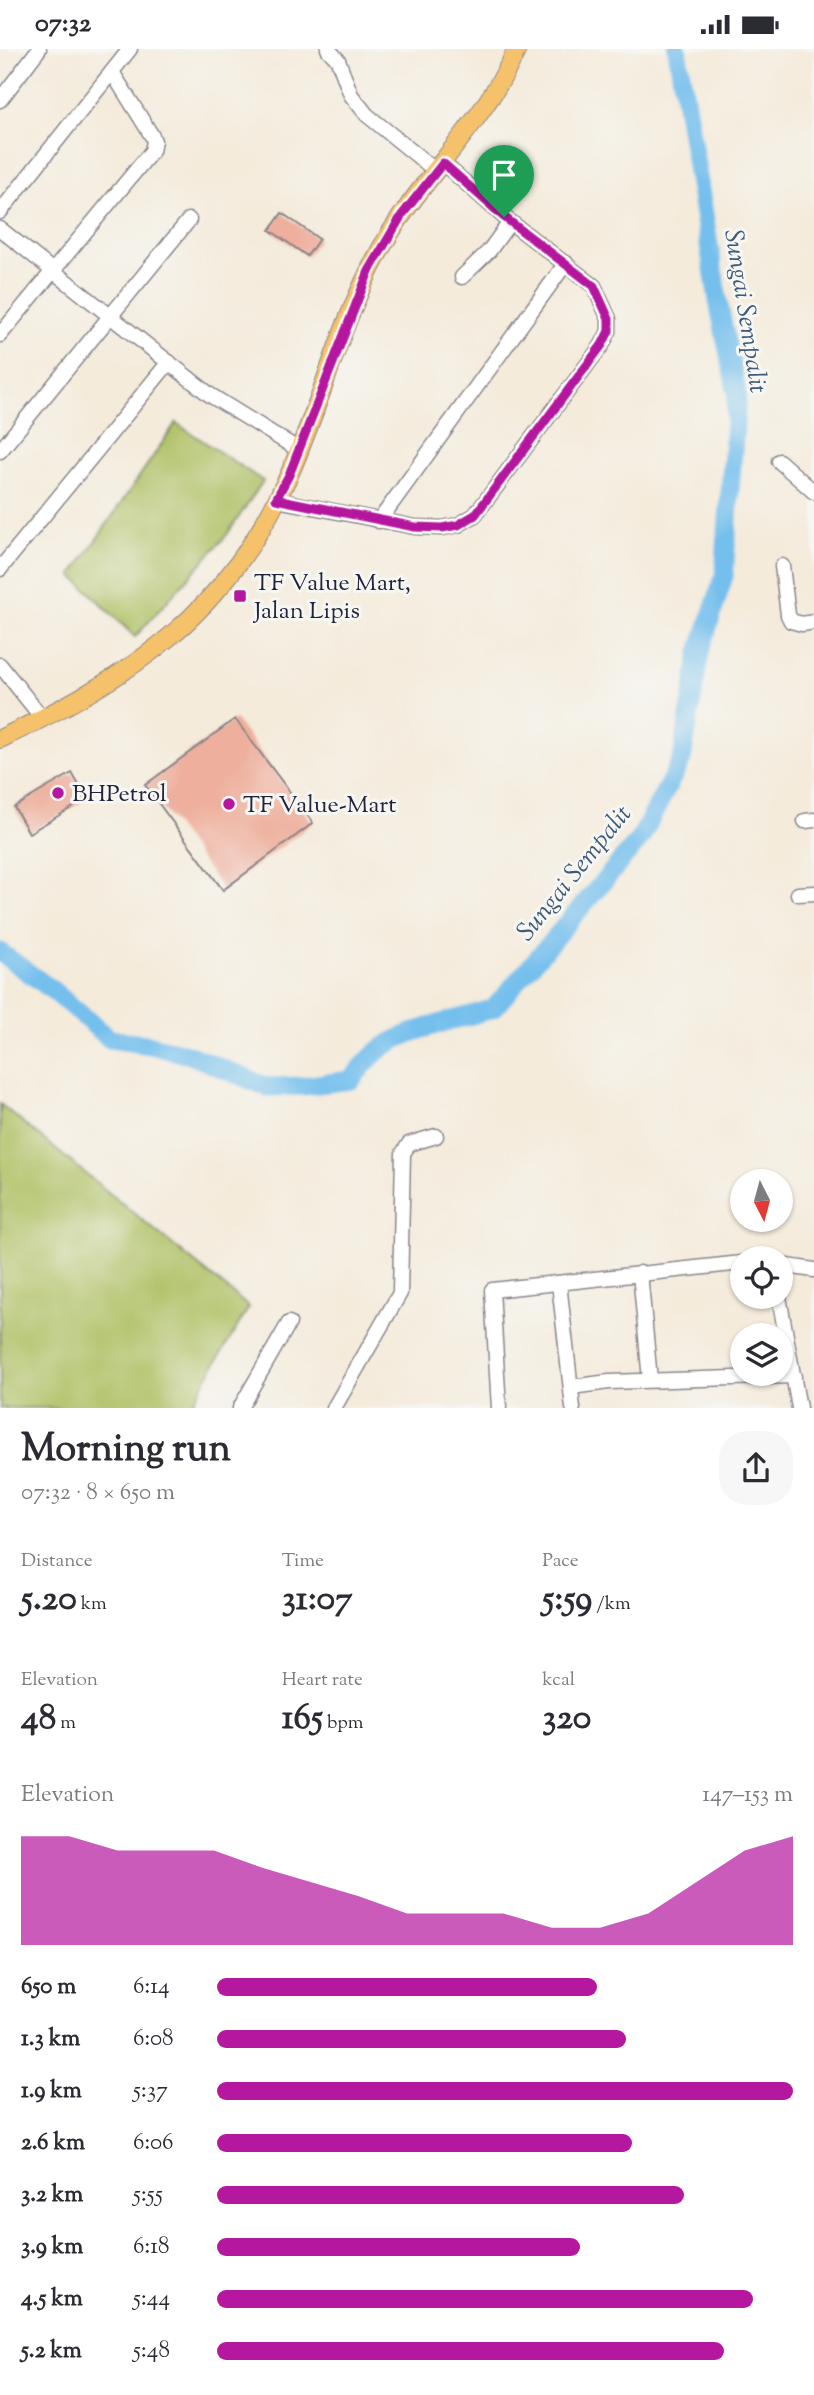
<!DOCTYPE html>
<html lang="en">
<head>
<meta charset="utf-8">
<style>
  :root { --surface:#fff; --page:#f7f7f7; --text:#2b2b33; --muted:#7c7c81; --accent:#b5179e }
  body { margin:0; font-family:"Sorts Mill Goudy",serif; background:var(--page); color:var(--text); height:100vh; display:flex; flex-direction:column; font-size:26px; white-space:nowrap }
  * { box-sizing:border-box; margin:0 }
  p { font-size:23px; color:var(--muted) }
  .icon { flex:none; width:38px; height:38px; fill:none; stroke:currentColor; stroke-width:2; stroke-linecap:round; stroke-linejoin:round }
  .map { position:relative; height:1359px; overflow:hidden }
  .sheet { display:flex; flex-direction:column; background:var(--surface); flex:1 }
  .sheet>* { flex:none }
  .needle { width:46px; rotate:174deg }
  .tools { position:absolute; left:730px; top:1120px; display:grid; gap:14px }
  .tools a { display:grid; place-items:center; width:63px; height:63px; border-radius:50%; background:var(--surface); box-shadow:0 2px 5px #0004; font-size:35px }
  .pin { position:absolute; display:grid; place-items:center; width:60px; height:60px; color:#fff; margin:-72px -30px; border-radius:50% 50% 50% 0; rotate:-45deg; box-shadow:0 0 7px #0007 }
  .pin .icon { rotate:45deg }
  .round { display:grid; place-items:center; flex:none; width:74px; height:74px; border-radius:28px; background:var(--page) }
  .overview { display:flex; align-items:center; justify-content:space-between; height:119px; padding:0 21px }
  h1 { font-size:38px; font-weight:800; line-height:52px }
  .metrics { display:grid; grid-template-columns:repeat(3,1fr); gap:10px; height:119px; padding:7px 21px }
  .metrics div { display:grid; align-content:center }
  .metrics b { font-size:35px; font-weight:800 }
  .metrics small { font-size:19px; font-weight:400 }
  .metrics p { font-size:19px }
  .chart { height:196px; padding:14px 21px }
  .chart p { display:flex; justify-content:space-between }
  .chart svg { width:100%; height:126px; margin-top:7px; fill:var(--accent); opacity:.7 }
  ul { padding:0 21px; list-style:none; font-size:23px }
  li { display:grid; grid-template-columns:112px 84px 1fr; align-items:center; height:52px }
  li i { height:18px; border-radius:9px; background:var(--accent) }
  .status { display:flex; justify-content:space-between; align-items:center; height:49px; padding:0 35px; background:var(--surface); direction:ltr }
  .status svg { height:19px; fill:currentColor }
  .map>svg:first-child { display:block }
  .green { fill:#afc064; stroke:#687150; stroke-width:2 }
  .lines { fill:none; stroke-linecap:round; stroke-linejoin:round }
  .river { stroke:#74bfed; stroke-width:19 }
  .building { fill:#eeaf9c }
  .minor-casing { stroke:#8b868b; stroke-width:17 }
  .major-casing { stroke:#8b868b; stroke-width:20 }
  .minor { stroke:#fff; stroke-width:14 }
  .major { stroke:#f5c16b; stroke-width:18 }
  .route-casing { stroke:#fff; stroke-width:14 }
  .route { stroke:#b5179e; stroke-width:9 }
  .poi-dot { fill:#b5179e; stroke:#f6f6f2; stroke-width:2.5 }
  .labels { text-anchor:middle; stroke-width:6; stroke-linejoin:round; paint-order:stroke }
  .poi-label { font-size:24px; fill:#22223b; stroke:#f6f6f2; text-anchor:start }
  .water-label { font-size:26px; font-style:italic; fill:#3f5979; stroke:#f6f6f2 }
</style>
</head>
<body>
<div class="status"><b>07:32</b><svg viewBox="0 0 49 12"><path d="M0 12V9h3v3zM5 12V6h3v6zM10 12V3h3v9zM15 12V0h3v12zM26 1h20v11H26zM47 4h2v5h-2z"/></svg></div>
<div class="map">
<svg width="814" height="1359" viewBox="0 0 814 1359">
  <rect width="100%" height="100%" fill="#f6f6f2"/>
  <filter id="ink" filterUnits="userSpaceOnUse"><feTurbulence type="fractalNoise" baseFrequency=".0143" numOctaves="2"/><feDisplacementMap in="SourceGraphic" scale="14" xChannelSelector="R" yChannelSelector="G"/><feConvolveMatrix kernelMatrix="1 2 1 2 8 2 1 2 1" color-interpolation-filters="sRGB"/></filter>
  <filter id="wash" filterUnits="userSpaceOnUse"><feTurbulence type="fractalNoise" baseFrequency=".00686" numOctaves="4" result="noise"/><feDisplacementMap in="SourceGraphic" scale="28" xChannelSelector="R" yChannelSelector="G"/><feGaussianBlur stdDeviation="1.57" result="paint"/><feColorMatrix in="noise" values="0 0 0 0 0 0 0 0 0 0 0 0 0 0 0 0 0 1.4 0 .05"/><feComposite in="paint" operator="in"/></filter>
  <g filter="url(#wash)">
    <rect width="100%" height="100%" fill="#f4ebdb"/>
    <g class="green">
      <path d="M176 374 263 432 226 487 135 588 72 526Z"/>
      <path d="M0 1055 249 1258 189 1359H0Z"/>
    </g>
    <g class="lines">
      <path class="river" d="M0 903 51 940 110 990 151 996 190 1006 267 1038 302 1037 351 1031C359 1022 367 1011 377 1003 402 980 461 971 494 959L640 790 682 710 700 603 724 527 737 345 719 257 677 0"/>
    </g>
    <g id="blocks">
      <g class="building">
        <path d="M282 164 319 190 307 207 270 181Z"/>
        <path d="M235 670 313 774 223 841 145 736Z"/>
        <path d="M72 724 87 750 29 784 14 758Z"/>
      </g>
    </g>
  </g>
  <g filter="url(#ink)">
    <use href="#blocks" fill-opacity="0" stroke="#8b868b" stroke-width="2"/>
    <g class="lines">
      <defs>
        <g id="minor">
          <path d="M328 0 338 11 351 46 367 66 436 122"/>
          <path d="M0 51 39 0"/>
          <path d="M0 163 130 0"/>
          <path d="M0 180 210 346 299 401"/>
          <path d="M462 228 489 202 510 173"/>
          <path d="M0 286 152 102 154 92 152 87 112 23"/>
          <path d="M0 402 189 171"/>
          <path d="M779 412 814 443"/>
          <path d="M277 451 415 478 442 479 458 476 475 466 602 296 609 282V270L594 237 504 168 443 114"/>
          <path d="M379 472 566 214"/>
          <path d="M782 517 788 566 791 572 802 575 814 573"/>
          <path d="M0 520 169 313"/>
          <path d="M0 616 43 670"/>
          <path d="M805 772 814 771"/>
          <path d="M798 845 814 844"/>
          <path d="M780 1216 814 1221"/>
          <path d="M640 1224 650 1331"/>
          <path d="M559 1234 573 1359"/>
          <path d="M779 1248 799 1359"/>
          <path d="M571 1338 609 1333 794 1327"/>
          <path d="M240 1359 289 1274"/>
          <path d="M334 1359 400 1244 403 1104 409 1095 436 1087"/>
          <path d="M499 1359 492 1241 742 1214"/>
        </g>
        <path id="major" d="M0 690C134 626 226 566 289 426 321 354 340 275 378 205 417 132 483 77 517 0"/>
      </defs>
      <use href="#minor" class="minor-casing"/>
      <use href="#major" class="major-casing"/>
      <use href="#minor" class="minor"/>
      <use href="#major" class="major"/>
    </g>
  </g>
  <g class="lines" filter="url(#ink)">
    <defs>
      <path id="route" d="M443 114 504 168 594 237 609 270V282L602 296 475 466 458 476 442 479 415 478 276 450 289 426 369 222 402 166Z"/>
    </defs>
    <use href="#route" class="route-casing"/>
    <use href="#route" class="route"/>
  </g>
  <g class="poi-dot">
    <rect x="233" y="540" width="14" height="14" rx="3.5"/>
    <circle cx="58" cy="744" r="7"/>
    <circle cx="229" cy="755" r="7"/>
  </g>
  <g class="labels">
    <g class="poi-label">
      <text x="254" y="541">TF Value Mart,<tspan x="254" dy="28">Jalan Lipis</tspan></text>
      <text x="72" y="752">BHPetrol</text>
      <text x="243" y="763">TF Value-Mart</text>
    </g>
    <g class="water-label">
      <text transform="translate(747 262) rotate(81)" y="9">Sungai Sempalit</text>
      <text transform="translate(573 823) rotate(-51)" y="9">Sungai Sempalit</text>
    </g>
  </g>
</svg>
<div class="tools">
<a><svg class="needle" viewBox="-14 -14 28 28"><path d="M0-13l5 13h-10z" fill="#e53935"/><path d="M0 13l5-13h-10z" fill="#7c7c81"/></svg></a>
<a><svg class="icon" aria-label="locate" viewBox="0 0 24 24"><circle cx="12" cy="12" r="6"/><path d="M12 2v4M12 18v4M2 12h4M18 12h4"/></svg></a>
<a><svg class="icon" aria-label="layers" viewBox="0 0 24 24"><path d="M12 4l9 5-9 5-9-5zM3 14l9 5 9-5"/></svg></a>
</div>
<div class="pin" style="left:504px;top:168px;background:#1e9e55"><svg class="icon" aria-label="arrive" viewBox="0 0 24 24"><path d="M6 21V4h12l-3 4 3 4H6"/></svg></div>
</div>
<section class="sheet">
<div class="overview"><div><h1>Morning run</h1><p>07:32 · 8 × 650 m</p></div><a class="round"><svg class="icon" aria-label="share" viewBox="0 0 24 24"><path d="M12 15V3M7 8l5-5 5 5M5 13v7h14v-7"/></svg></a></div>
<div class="metrics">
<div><p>Distance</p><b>5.20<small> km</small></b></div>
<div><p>Time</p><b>31:07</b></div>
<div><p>Pace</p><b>5:59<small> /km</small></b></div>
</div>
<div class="metrics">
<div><p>Elevation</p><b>48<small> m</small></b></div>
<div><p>Heart rate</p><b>165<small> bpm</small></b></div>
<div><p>kcal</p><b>320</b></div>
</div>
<div class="chart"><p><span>Elevation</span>147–153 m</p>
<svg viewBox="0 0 160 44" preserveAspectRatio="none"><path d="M0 44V6L10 6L20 11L30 11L40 11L50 17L60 22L70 27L80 33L90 33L100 33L110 38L120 38L130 33L140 22L150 11L160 6V44z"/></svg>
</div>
<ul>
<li><b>650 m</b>6:14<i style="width:66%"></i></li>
<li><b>1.3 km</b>6:08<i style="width:71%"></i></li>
<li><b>1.9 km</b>5:37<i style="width:100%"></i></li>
<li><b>2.6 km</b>6:06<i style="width:72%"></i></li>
<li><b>3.2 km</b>5:55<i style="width:81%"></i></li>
<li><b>3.9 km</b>6:18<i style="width:63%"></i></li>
<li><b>4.5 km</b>5:44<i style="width:93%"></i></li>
<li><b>5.2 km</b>5:48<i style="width:88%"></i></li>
</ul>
</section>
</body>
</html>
